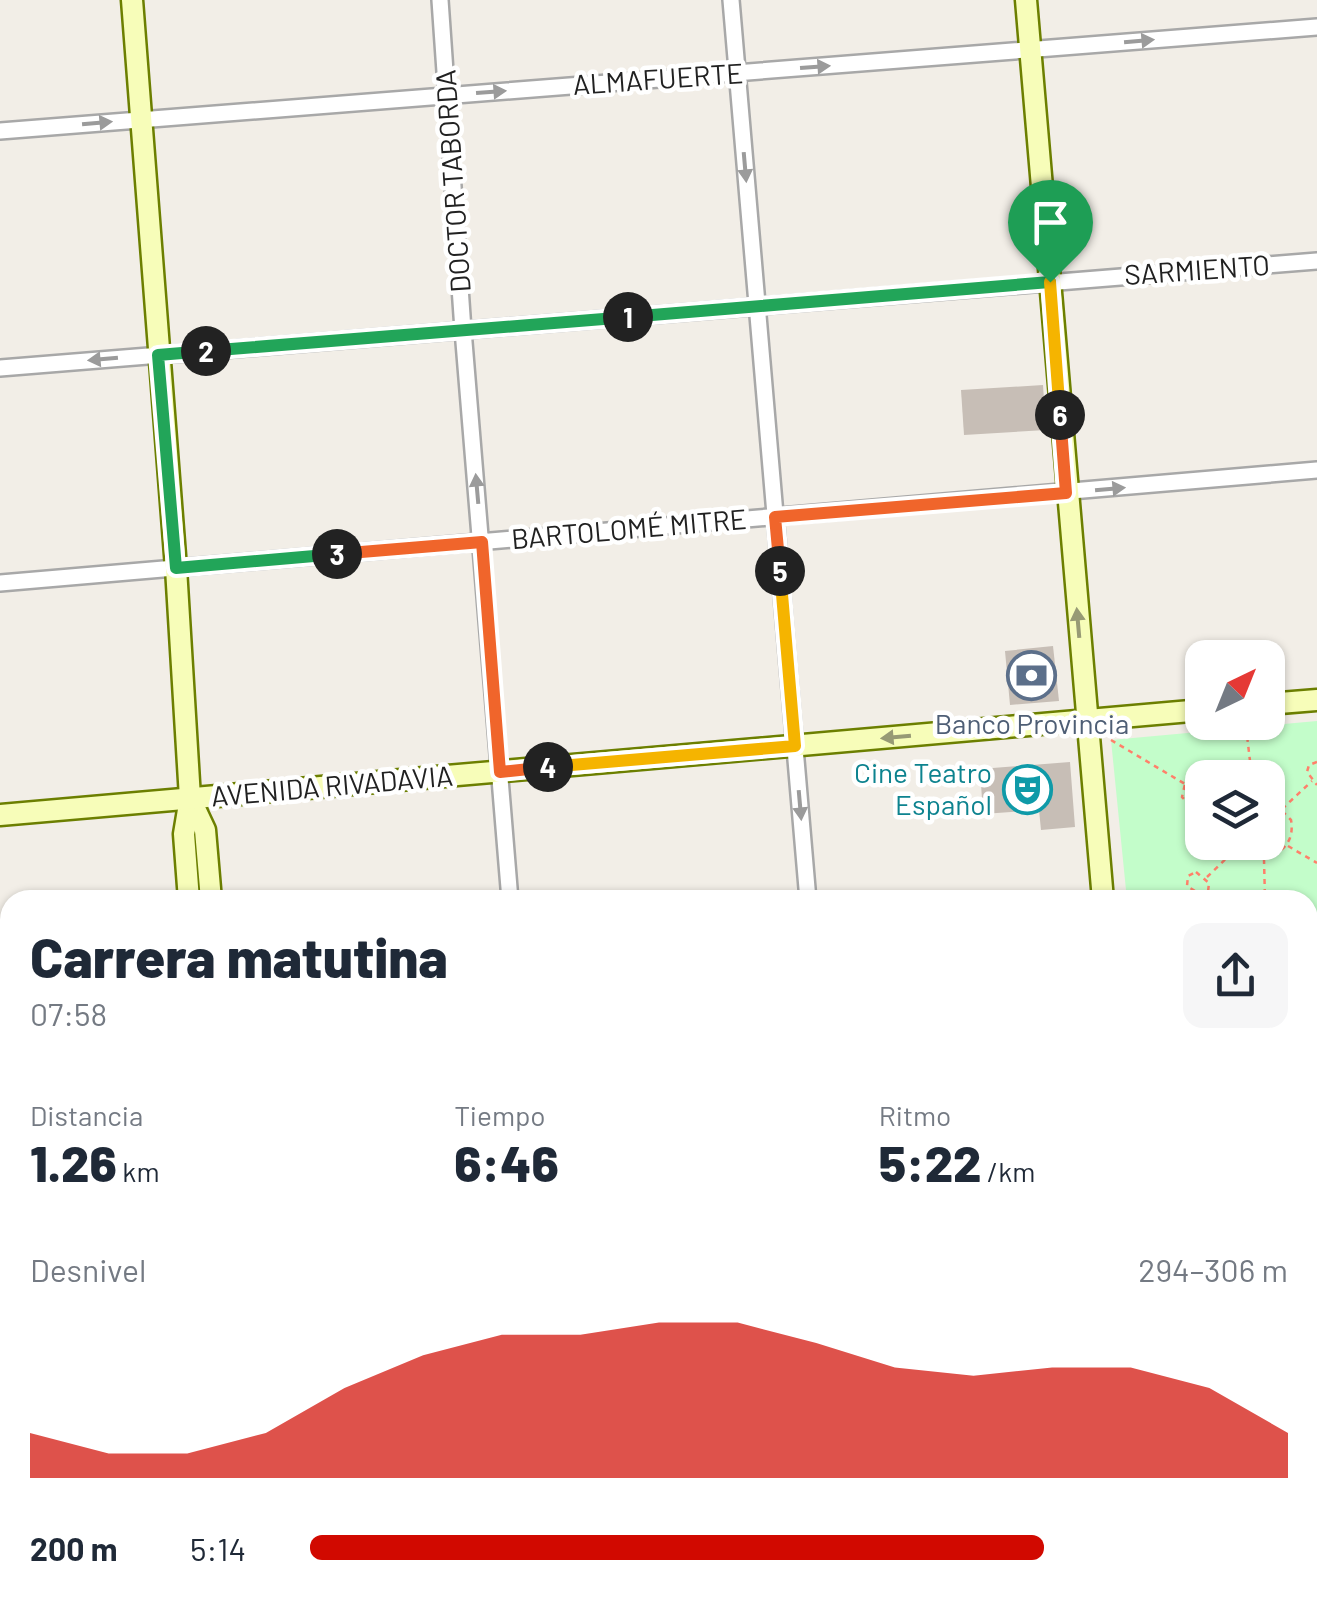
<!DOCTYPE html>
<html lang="es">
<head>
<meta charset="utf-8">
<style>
  :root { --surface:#fff; --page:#f6f6f7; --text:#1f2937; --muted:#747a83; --accent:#d10900 }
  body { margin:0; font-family:Barlow,sans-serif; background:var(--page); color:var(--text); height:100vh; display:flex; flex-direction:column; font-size:38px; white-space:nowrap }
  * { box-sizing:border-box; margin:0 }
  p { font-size:32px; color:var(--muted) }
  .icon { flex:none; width:55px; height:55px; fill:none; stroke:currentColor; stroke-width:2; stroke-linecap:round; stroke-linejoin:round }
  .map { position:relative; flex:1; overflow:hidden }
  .drawer { position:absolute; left:0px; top:890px; width:1318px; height:715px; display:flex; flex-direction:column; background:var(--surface); border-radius:30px 30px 0 0; box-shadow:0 2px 8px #0004 }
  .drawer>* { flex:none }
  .needle { width:65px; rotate:43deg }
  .controls { position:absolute; left:1185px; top:640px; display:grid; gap:20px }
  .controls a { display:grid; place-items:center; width:100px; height:100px; border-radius:20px; background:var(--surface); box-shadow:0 2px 8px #0004; font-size:50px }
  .pin { position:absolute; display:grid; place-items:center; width:85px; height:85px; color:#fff; margin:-102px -42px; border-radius:50% 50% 50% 0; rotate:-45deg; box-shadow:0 0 10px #0007 }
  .pin .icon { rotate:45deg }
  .km { position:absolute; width:50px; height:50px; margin:-25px; border-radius:50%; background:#222; color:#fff; font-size:28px; line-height:50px; text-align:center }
  .round { display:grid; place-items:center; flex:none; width:105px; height:105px; border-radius:20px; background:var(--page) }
  .headline { display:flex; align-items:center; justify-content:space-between; height:170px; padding:0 30px }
  h1 { font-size:55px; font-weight:800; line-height:75px }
  .stats { display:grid; grid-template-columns:repeat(3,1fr); gap:15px; height:170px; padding:10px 30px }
  .stats div { display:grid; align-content:center }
  .stats b { font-size:50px; font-weight:800 }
  .stats small { font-size:28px; font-weight:400 }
  .stats p { font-size:28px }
  .chart { height:280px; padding:20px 30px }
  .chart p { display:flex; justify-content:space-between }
  .chart svg { width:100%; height:180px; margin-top:10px; fill:var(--accent); opacity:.7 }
  ul { padding:0 30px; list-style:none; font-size:32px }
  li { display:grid; grid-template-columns:160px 120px 1fr; align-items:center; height:75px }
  li i { height:25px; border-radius:12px; background:var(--accent) }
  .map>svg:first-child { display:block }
  .park { fill:#c3fdca; fill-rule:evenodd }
  .building { fill:#c7beb6 }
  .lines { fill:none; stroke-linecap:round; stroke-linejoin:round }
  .minor-casing { stroke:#a8a8a8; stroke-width:20 }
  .secondary-casing { stroke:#6c7f00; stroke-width:25 }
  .path { stroke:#ff806a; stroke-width:2.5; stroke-dasharray:5 5; stroke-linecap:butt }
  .minor { stroke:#fff; stroke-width:15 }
  .secondary { stroke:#f7fdb9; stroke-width:20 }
  .oneway { fill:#9b9b9b }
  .oneway2 { fill:#979a75 }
  .split-1-casing { stroke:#fff; stroke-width:20 }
  .split-2-casing { stroke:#fff; stroke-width:20 }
  .split-3-casing { stroke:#fff; stroke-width:20 }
  .split-4-casing { stroke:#fff; stroke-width:20 }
  .split-5-casing { stroke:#fff; stroke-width:20 }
  .split-6-casing { stroke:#fff; stroke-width:20 }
  .split-7-casing { stroke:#fff; stroke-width:20 }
  .split-1 { stroke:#22a559; stroke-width:12 }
  .split-2 { stroke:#22a559; stroke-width:12 }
  .split-3 { stroke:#22a559; stroke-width:12 }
  .split-4 { stroke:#f0652b; stroke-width:12 }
  .split-5 { stroke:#f5b400; stroke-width:12 }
  .split-6 { stroke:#f0652b; stroke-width:12 }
  .split-7 { stroke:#f5b400; stroke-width:12 }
  .labels { text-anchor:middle; stroke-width:9; stroke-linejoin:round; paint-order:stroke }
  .street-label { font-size:28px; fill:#212121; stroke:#fff }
  .service-label { font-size:28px; fill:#4e5e75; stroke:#fff }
  .culture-label { font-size:28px; fill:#0d838f; stroke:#fff; text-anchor:end }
</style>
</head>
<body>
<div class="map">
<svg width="1317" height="1605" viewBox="0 0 1317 1605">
  <rect width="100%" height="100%" fill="#f2eee7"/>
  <path class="park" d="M1317 721V922L1308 923V900H1127L1111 740ZM1202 778H1268V842H1202Z"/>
  <g class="building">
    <path d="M1043 385 1046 430 964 435 961 390Z"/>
    <path d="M1053 646 1059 701 1010 705 1005 651Z"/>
    <path d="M1070 762 1075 827 1041 830 1039 810 983 814 980 769Z"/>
  </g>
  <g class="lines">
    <defs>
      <g id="minor">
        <path d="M440 0 463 330 510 900"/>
        <path d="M731 0 808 900"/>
        <path d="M0 131 1317 27"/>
        <path d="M0 368 1317 261"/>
        <path d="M0 583 1317 470"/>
        <path d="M1308 948 1317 947"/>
        <path d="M1308 1176 1317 1175"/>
        <path d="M0 1289 10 1288"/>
        <path d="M1308 1393 1317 1392"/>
        <path d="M0 1505 10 1504"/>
        <path d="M569 1595 570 1605"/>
        <path d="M868 1595 869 1605"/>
      </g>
      <g id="secondary">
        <path d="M132 0 176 568 190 798 184 834 189 900"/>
        <path d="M1026 0 1103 900"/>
        <path d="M1268 704 1317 700"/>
        <path d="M190 798 205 830 211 900"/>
        <path d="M0 815 1202 710"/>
        <path d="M0 1045 10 1044"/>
        <path d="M0 1069 10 1068"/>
        <path d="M267 1595 268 1605"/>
        <path d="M1152 1595V1605"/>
        <path d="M1174 1595 1175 1605"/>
      </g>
    </defs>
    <use href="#minor" class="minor-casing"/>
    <use href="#secondary" class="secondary-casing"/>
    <g class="path">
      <path d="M1246 727 1252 778"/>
      <path d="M1111 740 1185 784"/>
      <path d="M1317 762 1309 765 1307 772 1317 785"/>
      <path d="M1196 776 1202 782 1201 791 1194 800 1186 801 1182 797 1185 784Z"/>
      <path d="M1282 809 1312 781"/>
      <path d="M1227 842C1250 867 1298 859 1291 820L1281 810 1268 804"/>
      <path d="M1288 846 1317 863"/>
      <path d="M1264 859 1265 900"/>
      <path d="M1196 872 1209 883 1208 892 1198 893 1187 886 1188 876Z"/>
      <path d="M1207 877 1234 851"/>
      <path d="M1180 900 1190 892"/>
    </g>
    <use href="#minor" class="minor"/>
    <use href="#secondary" class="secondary"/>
  </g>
  <defs><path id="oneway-solid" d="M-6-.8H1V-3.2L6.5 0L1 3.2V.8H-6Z" transform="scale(2.5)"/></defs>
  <g class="oneway">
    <use href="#oneway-solid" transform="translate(1139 41) rotate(-5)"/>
    <use href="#oneway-solid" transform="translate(815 67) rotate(-4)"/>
    <use href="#oneway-solid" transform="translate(491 92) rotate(-4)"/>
    <use href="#oneway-solid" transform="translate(97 123) rotate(-5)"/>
    <use href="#oneway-solid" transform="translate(745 167) rotate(85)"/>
    <use href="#oneway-solid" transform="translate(103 359) rotate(175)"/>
    <use href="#oneway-solid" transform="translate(477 489) rotate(-95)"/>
    <use href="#oneway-solid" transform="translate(1110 489) rotate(-5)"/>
    <use href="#oneway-solid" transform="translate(800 805) rotate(85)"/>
  </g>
  <g class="oneway2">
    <use href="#oneway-solid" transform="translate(1078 623) rotate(-95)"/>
    <use href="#oneway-solid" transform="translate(896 737) rotate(175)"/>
  </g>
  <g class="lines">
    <defs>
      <path id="split-1" d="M628 317 1050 282"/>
      <path id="split-2" d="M206 351 628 317"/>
      <path id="split-3" d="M206 351 158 355 176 568 337 554"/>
      <path id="split-4" d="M337 554 482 542 500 772 548 767"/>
      <path id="split-5" d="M548 767 795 746 780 571"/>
      <path id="split-6" d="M780 571 775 517 1066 493 1060 415"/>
      <path id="split-7" d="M1050 282 1060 415"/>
    </defs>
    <use href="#split-1" class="split-1-casing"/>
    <use href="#split-2" class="split-2-casing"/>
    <use href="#split-3" class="split-3-casing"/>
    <use href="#split-4" class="split-4-casing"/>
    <use href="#split-5" class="split-5-casing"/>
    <use href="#split-6" class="split-6-casing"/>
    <use href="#split-7" class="split-7-casing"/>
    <use href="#split-1" class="split-1"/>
    <use href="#split-2" class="split-2"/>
    <use href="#split-3" class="split-3"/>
    <use href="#split-4" class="split-4"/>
    <use href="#split-5" class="split-5"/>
    <use href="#split-6" class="split-6"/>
    <use href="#split-7" class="split-7"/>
  </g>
  <defs>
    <symbol id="bank-ring" viewBox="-11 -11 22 22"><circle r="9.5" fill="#fff" stroke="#5c6f8a" stroke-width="1.5"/><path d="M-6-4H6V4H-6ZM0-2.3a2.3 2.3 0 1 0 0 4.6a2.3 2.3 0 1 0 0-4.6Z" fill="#5c6f8a"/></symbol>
    <symbol id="theatre-ring" viewBox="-11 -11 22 22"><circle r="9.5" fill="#fff" stroke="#0f9aa8" stroke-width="1.5"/><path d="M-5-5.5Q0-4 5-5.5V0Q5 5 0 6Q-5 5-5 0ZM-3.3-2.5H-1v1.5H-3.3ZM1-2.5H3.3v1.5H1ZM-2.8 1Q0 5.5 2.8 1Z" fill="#0f9aa8"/></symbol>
  </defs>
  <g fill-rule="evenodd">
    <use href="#bank-ring" x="1004" y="648" width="55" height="55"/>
    <use href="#theatre-ring" x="1000" y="762" width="55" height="55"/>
  </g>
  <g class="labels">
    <g class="street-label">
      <text transform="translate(658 79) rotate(-4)" y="10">ALMAFUERTE</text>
      <text transform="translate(453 181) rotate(-94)" y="10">DOCTOR TABORDA</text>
      <text transform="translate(1197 270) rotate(-4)" y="10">SARMIENTO</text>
      <text transform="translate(629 529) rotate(-5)" y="10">BARTOLOMÉ MITRE</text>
      <text transform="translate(332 786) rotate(-5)" y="10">AVENIDA RIVADAVIA</text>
    </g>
    <g class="service-label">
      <text x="1032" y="734">Banco Provincia</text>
    </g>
    <g class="culture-label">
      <text x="992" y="783">Cine Teatro<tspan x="992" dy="32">Español</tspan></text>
    </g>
  </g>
</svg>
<div class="controls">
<a><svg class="needle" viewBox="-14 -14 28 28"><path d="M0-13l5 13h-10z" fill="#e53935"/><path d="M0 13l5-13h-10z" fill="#747a83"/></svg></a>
<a><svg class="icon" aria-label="layers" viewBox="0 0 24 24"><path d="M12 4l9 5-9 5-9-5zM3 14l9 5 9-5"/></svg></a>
</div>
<div class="pin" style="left:1050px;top:282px;background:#1e9e55"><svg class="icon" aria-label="arrive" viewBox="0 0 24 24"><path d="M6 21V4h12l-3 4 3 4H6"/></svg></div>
<b class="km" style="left:628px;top:317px">1</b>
<b class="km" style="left:206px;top:351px">2</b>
<b class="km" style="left:337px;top:554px">3</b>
<b class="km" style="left:548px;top:767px">4</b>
<b class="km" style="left:780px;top:571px">5</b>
<b class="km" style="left:1060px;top:415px">6</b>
<section class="drawer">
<div class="headline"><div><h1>Carrera matutina</h1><p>07:58</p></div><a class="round"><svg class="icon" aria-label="share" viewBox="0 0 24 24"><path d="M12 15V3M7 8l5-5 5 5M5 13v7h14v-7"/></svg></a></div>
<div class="stats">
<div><p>Distancia</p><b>1.26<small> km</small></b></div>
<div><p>Tiempo</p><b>6:46</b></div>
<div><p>Ritmo</p><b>5:22<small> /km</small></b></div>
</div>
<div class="chart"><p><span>Desnivel</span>294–306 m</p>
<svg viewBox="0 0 160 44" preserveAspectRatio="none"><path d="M0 44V33L10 38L20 38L30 33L40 22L50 14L60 9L70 9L80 6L90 6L100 11L110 17L120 19L130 17L140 17L150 22L160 33V44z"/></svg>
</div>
<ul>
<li><b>200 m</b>5:14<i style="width:75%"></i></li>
</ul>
</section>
</div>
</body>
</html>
